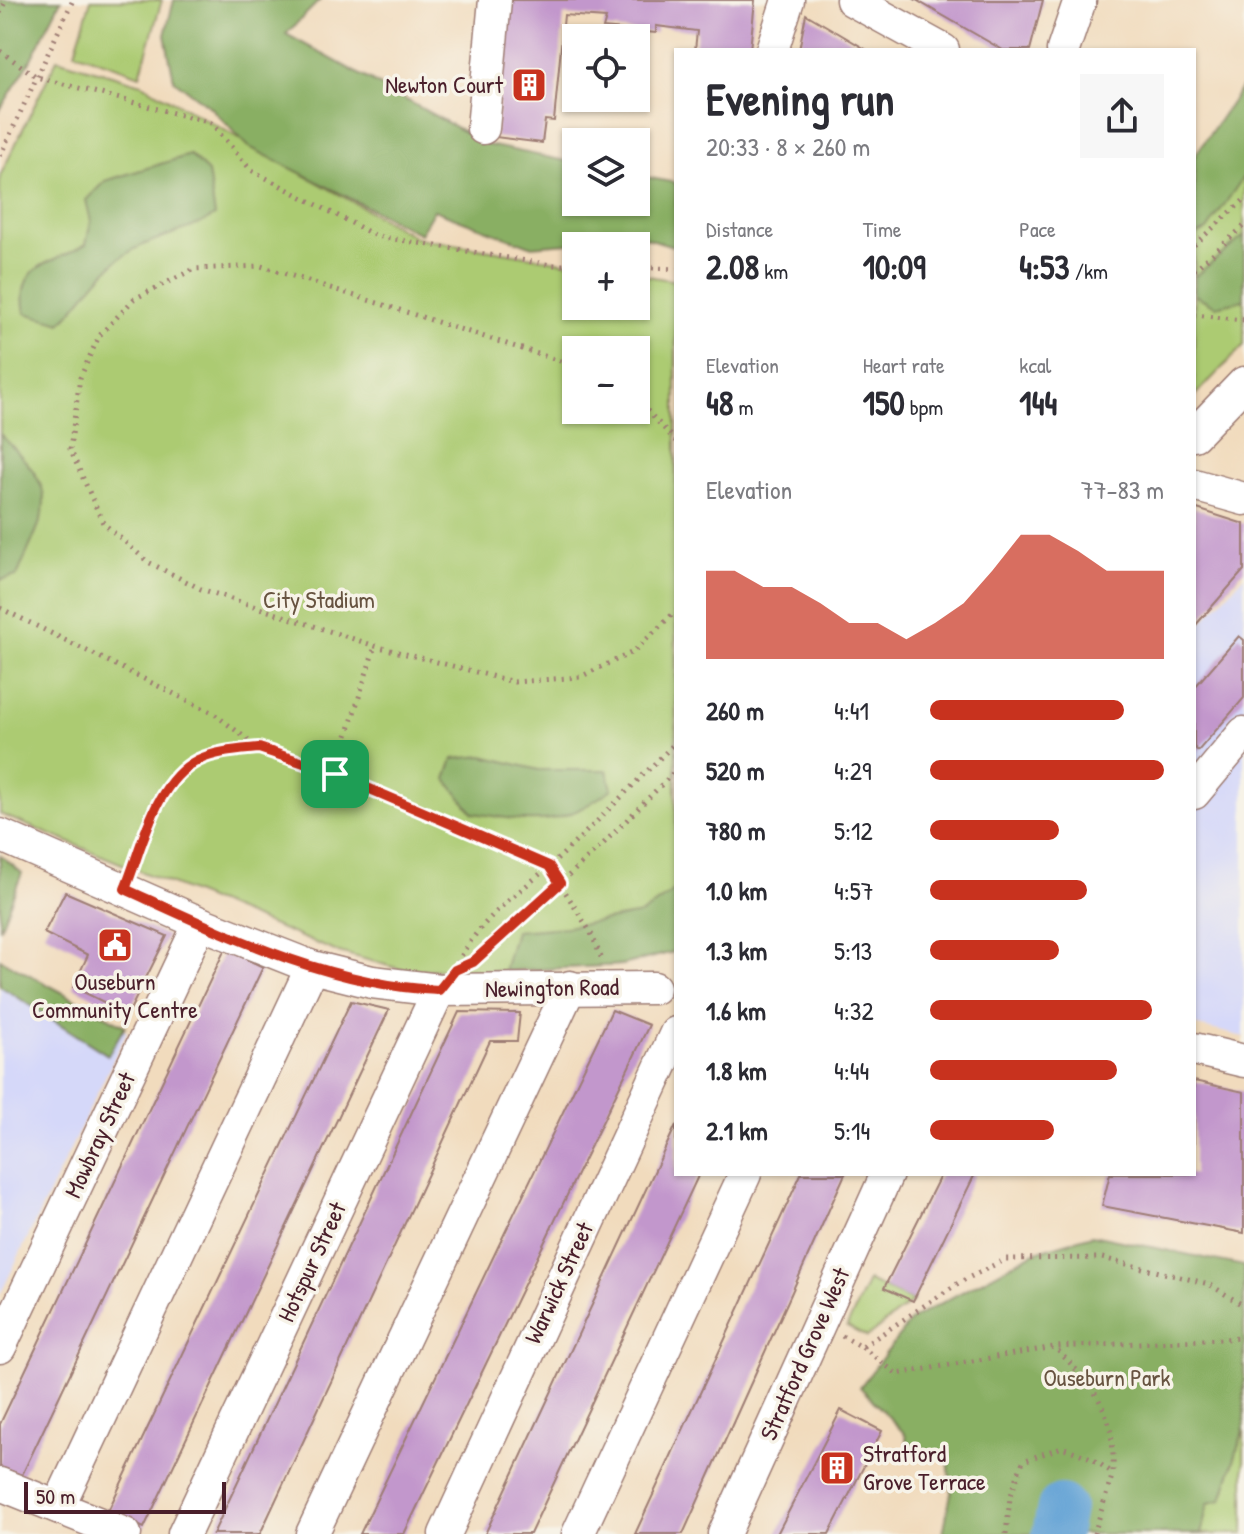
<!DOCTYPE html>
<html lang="en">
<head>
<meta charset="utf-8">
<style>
  :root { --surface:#fff; --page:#f7f7f7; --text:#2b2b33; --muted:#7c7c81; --accent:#c8321e }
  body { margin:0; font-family:"Patrick Hand",sans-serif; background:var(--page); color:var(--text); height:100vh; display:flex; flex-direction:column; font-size:30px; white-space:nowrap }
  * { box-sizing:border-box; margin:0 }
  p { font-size:26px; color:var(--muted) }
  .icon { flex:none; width:44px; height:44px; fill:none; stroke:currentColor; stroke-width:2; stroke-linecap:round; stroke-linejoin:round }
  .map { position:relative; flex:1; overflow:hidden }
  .details { position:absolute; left:674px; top:48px; width:522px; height:1128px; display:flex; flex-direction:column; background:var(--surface); border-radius:0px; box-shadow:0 2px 6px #0004 }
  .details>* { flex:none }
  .controls { position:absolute; left:562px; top:24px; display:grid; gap:16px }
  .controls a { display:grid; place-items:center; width:88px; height:88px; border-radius:0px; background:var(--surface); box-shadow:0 2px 6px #0004; font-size:40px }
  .scale { position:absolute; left:24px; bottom:20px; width:202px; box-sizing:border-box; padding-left:8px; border:4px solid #4a1f2b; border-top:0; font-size:22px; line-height:28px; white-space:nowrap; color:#4a1f2b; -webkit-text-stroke:6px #f7f3e8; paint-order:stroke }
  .pin { position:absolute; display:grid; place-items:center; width:68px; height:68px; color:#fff; margin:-34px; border-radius:16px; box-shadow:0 4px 12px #0006 }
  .round { display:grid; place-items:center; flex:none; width:84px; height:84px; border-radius:0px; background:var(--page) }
  .summary { display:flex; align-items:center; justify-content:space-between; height:136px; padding:0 32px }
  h1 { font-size:44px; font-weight:700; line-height:60px }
  .figures { display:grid; grid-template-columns:repeat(3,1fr); gap:12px; height:136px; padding:8px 32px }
  .figures div { display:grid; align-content:center }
  .figures b { font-size:34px; font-weight:700 }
  .figures small { font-size:22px; font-weight:400 }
  .figures p { font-size:22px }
  .chart { height:224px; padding:16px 32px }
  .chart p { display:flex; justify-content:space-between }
  .chart svg { width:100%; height:144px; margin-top:8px; fill:var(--accent); opacity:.7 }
  ul { padding:0 32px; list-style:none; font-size:26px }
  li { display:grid; grid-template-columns:128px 96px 1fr; align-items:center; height:60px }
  li i { height:20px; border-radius:10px; background:var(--accent) }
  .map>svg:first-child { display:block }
  .built { fill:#d5d8f9 }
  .green { fill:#accb72; stroke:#7b754e; stroke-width:2; fill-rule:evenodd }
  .forest { fill:#89af64; stroke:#6a6748; stroke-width:2 }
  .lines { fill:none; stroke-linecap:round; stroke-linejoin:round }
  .river { stroke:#62a2d5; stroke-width:48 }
  .building { fill:#c297cc }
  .minor-casing { stroke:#9e7d74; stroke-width:35 }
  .path { stroke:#9e7d74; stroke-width:5; stroke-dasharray:2 6; stroke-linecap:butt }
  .minor { stroke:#fff; stroke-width:32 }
  .route-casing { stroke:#fff; stroke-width:16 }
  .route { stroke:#c8321e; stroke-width:10 }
  .labels { text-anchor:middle; stroke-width:7; stroke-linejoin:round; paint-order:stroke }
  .poi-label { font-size:24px; fill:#4a1f2b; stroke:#f7f3e8; text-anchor:end }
  .park-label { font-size:24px; fill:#675340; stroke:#f7f3e8 }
  .street-label { font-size:24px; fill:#4a1f2b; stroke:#f7f3e8 }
</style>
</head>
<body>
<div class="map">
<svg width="1244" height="1534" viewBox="0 0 1244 1534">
  <rect width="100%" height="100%" fill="#f7f3e8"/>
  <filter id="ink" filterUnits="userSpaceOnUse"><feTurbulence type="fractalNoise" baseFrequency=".0125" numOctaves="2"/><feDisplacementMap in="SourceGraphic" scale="16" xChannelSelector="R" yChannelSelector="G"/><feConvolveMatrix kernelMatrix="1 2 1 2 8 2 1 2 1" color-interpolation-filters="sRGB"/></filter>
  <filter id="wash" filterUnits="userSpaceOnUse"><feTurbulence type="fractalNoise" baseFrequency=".006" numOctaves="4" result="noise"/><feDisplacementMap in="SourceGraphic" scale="32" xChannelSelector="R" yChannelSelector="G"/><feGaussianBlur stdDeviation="1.8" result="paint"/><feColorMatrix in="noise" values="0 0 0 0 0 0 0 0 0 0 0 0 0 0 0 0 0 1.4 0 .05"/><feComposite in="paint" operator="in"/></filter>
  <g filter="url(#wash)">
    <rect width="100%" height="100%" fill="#f1dbbd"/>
    <g class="built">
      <path d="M1244 576V1037L1194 1025V631Z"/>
      <path d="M0 970 127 1031 0 1295Z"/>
    </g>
    <g class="green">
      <path d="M91 0H162L140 75 75 52Z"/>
      <path d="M57 59 142 84 417 238 576 264V306H636V274L676 281V950L673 952 622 965 504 971 400 969 335 951 0 814V176ZM576 350H636V410H576Z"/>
      <path d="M1244 100V345L1194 397V164Z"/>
      <path d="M868 1281 913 1301 867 1337 847 1327Z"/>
      <path d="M1244 1428V1534H1201L1208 1503 1222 1500Z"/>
    </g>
    <g class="forest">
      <path d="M0 0H61L30 61 0 110Z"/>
      <path d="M174 0H320L286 34 488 145 576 163V202H636V175L676 183V247L644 237 530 246 434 210 420 234 249 147 210 107 174 80 165 35Z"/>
      <path d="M1244 84V176L1207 230 1194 236V157Z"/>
      <path d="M190 155 208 172 215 216C185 234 148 237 119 259 96 277 81 303 61 323L25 313C15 263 51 265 86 244L91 221 86 200 105 181Z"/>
      <path d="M1244 236V300L1216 306 1194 295V277Z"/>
      <path d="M0 434C63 497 49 500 17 576L0 580Z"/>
      <path d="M483 756 539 770H607L612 789C556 829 538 823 473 813L446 779 453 759Z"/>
      <path d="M0 855 22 873 0 929Z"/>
      <path d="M676 890V950L673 952 622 965 504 971 515 931 566 927 641 914Z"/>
      <path d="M0 959 125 1026 108 1055 0 986Z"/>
      <path d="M1092 1235 1244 1266V1428L1222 1500 1208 1503 1201 1534H943L951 1493 948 1457 907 1443 905 1434 860 1387 912 1319 1035 1252Z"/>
    </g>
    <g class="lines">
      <path class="river" d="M1056 1534 1061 1508"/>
    </g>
    <g id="blocks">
      <g class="building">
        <path d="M511 0H755L750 50H695L697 31 656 26V33L603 28 606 18 564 15 554 121 545 120 542 143 495 137Z"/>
        <path d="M916 0H1043L1030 50H1003Z"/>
        <path d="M806 14 867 50H799Z"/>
        <path d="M1194 508 1244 524V570L1194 627Z"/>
        <path d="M1239 636 1244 640V698L1198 751 1194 747V688Z"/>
        <path d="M65 892 167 936 128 1014 73 987 88 955 44 933Z"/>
        <path d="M225 949 263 967 22 1475 0 1467V1424Z"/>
        <path d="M351 1001 389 1010 144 1528 108 1511Z"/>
        <path d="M612 1010 649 1025 404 1534H360Z"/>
        <path d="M459 1012 520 1013 517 1041H490L260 1534H213Z"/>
        <path d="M1194 1081 1244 1092V1233L1102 1206 1110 1174H1194Z"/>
        <path d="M676 1125V1174H699L530 1534H485Z"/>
        <path d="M801 1174H845L683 1534H635Z"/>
        <path d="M941 1174H975L913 1301 884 1288Z"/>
        <path d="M841 1410 882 1431 829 1534H777Z"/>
      </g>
    </g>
  </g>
  <g filter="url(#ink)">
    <use href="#blocks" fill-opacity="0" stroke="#9e7d74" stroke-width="2"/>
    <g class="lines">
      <defs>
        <g id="minor">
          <path d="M852 0 943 50"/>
          <path d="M772 50 788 0"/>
          <path d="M1063 50 1080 0"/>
          <path d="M483 128 495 0"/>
          <path d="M1194 435 1244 383"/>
          <path d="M1194 485 1244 499"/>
          <path d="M1194 793 1244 733"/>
          <path d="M0 835 200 923 312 967 372 982 439 990 654 988"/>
          <path d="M1194 1049 1244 1061"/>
          <path d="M0 1347 200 923"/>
          <path d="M0 1484 125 1534"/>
          <path d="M58 1507 312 967"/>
          <path d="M184 1534 439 990"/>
          <path d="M312 1534 570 987"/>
          <path d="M445 1534 676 1033"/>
          <path d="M578 1534 745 1174"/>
          <path d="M724 1534 887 1174"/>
        </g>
      </defs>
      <use href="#minor" class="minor-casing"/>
      <g class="path">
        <path d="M0 13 6 0"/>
        <path d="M0 51 37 77 211 123 251 170 376 236 551 265H576"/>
        <path d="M0 156 73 0"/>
        <path d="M1194 245 1244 200"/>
        <path d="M636 267 676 269"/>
        <path d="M1194 270 1244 226"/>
        <path d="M1194 315 1244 320"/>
        <path d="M576 366 261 266 194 269 134 299 99 336 80 378 70 449 103 523 148 562 201 589 375 646 514 682 580 677 633 652 676 611"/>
        <path d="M636 399 676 441"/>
        <path d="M0 608 213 713 259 748 328 771 549 866 591 933 603 962"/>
        <path d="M335 774 375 646"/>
        <path d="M134 866C167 784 164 761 259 748"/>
        <path d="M474 962 602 845 676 770"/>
        <path d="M458 963C479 917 525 889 561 856 600 819 638 780 676 742"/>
        <path d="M842 1336 862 1347 960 1282 1006 1259 1102 1258 1209 1284 1244 1306"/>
        <path d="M862 1347 897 1374 1054 1347 1244 1338"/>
        <path d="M1006 1534 1010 1498 1023 1461 1062 1447 1091 1458 1113 1473C1115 1412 1098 1390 1055 1348"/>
        <path d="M1094 1534 1113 1473"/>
      </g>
      <use href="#minor" class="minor"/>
    </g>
  </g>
  <g class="lines" filter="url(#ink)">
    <defs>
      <path id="route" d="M259 748 328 771 549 866 560 883 473 962 455 970 439 990C329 986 224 934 125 889 142 848 154 782 198 760 216 751 239 750 259 748Z"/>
    </defs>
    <use href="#route" class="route-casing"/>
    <use href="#route" class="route"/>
  </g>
  <defs>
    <symbol id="building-square" viewBox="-11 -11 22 22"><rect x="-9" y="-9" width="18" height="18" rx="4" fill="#c8321e" stroke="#f7f3e8"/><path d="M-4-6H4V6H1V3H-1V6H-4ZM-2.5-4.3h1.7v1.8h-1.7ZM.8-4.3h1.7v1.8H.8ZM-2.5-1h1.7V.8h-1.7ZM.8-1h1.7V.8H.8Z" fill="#fff"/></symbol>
    <symbol id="civic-square" viewBox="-11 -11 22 22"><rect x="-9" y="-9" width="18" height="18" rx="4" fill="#c8321e" stroke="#f7f3e8"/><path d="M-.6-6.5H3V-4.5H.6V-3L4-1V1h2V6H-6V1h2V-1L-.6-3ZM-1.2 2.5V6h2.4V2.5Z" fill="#fff"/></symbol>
  </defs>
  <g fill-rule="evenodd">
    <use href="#building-square" x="509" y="65" width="40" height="40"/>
    <use href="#civic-square" x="95" y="925" width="40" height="40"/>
    <use href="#building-square" x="817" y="1448" width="40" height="40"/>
  </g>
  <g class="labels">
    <g class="poi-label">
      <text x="503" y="93">Newton Court</text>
      <text x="115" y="990" text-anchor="middle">Ouseburn<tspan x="115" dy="28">Community Centre</tspan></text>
      <text x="863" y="1462" text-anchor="start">Stratford<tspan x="863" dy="28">Grove Terrace</tspan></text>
    </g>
    <g class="park-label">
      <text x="319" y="608">City Stadium</text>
      <text x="1107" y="1386">Ouseburn Park</text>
    </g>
    <g class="street-label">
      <text transform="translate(552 988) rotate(-1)" y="8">Newington Road</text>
      <text transform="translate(100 1135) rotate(-65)" y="8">Mowbray Street</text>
      <text transform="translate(312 1262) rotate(-65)" y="8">Hotspur Street</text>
      <text transform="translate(559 1283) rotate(-65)" y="8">Warwick Street</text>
      <text transform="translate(805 1354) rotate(-66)" y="8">Stratford Grove West</text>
    </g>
  </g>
</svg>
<div class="controls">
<a><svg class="icon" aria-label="locate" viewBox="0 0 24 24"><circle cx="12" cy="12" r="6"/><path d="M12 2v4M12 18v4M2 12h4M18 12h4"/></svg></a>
<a><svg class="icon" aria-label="layers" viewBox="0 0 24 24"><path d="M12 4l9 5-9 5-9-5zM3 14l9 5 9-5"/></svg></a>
<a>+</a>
<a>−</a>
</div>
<div class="scale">50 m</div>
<div class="pin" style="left:335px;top:774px;background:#1e9e55"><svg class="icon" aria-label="arrive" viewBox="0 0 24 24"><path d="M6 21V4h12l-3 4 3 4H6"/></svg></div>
<section class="details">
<div class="summary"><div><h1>Evening run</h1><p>20:33 · 8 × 260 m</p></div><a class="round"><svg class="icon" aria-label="share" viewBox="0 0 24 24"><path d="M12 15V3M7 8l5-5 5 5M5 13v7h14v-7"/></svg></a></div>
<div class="figures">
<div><p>Distance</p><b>2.08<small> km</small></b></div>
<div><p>Time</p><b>10:09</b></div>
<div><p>Pace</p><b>4:53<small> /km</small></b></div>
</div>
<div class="figures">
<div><p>Elevation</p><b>48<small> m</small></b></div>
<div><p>Heart rate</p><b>150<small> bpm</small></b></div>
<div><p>kcal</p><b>144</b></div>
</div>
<div class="chart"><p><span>Elevation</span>77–83 m</p>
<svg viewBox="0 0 160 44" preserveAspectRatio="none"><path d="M0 44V17L10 17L20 22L30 22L40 27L50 33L60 33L70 38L80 33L90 27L100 17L110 6L120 6L130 11L140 17L150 17L160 17V44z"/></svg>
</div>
<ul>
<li><b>260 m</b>4:41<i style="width:83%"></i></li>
<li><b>520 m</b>4:29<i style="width:100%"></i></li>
<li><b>780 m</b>5:12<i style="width:55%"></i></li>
<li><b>1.0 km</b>4:57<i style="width:67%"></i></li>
<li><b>1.3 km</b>5:13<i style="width:55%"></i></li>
<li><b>1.6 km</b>4:32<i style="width:95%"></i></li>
<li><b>1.8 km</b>4:44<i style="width:80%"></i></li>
<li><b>2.1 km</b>5:14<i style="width:53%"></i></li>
</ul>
</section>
</div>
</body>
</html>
